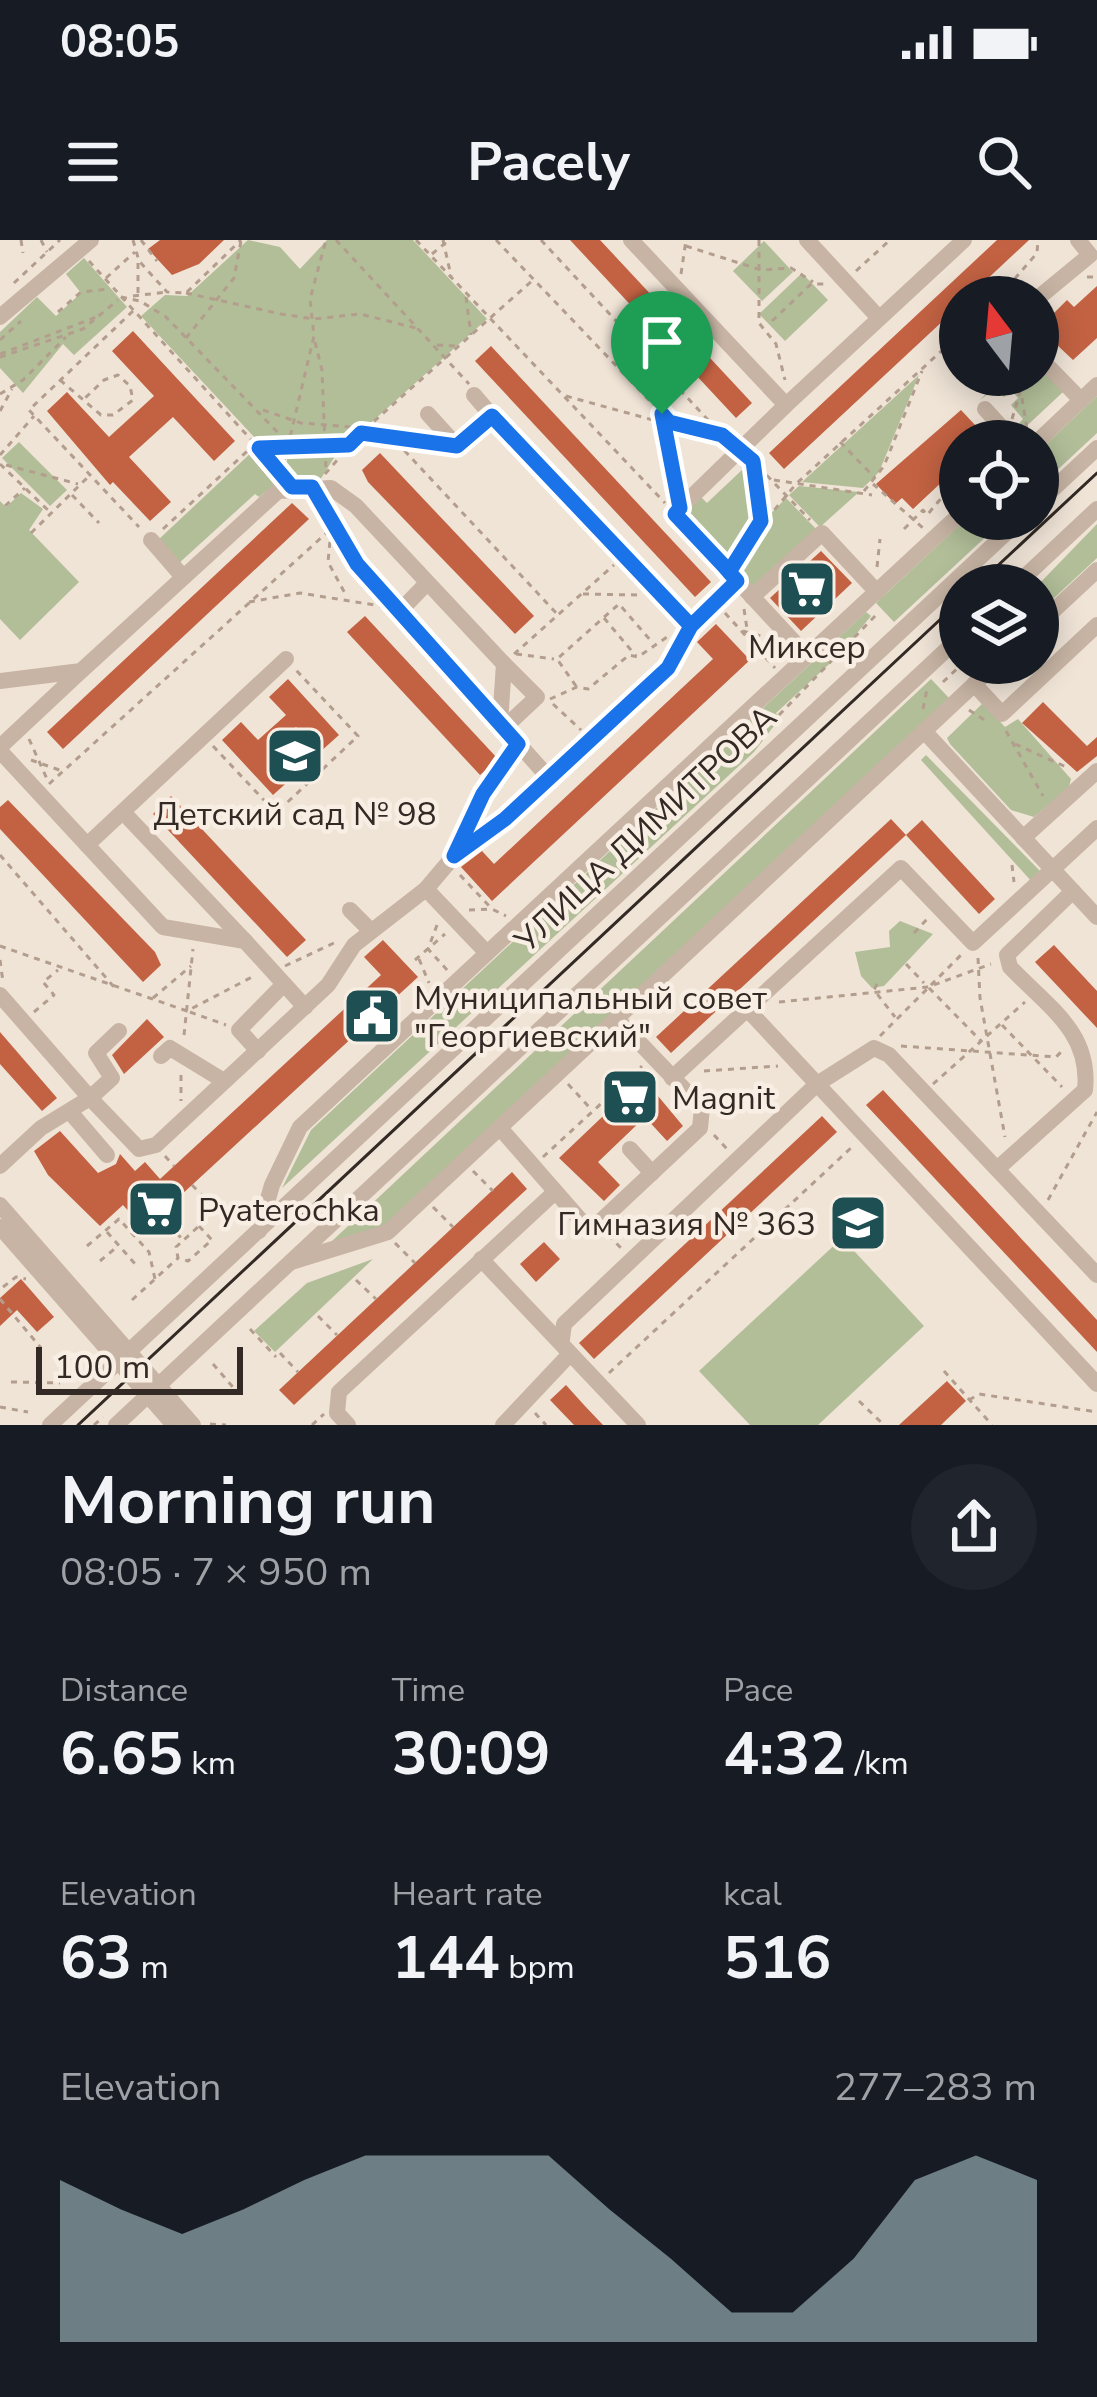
<!DOCTYPE html>
<html lang="en">
<head>
<meta charset="utf-8">
<style>
  :root { --surface:#171b24; --page:#20242c; --text:#f1f3f6; --muted:#9ea1a6; --accent:#92a9ad }
  body { margin:0; font-family:"Nunito Sans",sans-serif; background:var(--page); color:var(--text); height:100vh; display:flex; flex-direction:column; font-size:45px; white-space:nowrap }
  * { box-sizing:border-box; margin:0 }
  p { font-size:39px; color:var(--muted) }
  .icon { flex:none; width:66px; height:66px; fill:none; stroke:currentColor; stroke-width:2; stroke-linecap:round; stroke-linejoin:round }
  .map { position:relative; height:1185px; overflow:hidden }
  .side { display:flex; flex-direction:column; background:var(--surface); flex:1 }
  .side>* { flex:none }
  .needle { width:78px; rotate:344deg }
  .buttons { position:absolute; left:939px; top:36px; display:grid; gap:24px }
  .buttons a { display:grid; place-items:center; width:120px; height:120px; border-radius:50%; background:var(--surface); box-shadow:0 6px 30px #0003; font-size:60px }
  .scale { position:absolute; left:36px; bottom:30px; width:207px; box-sizing:border-box; padding-left:12px; border:6px solid #332a25; border-top:0; font-size:33px; line-height:42px; white-space:nowrap; color:#332a25; -webkit-text-stroke:9px #f8eee3; paint-order:stroke }
  .pin { position:absolute; display:grid; place-items:center; width:102px; height:102px; color:#fff; margin:-123px -51px; border-radius:50% 50% 50% 0; rotate:-45deg; box-shadow:0 0 12px #0007 }
  .pin .icon { rotate:45deg }
  .round { display:grid; place-items:center; flex:none; width:126px; height:126px; border-radius:63px; background:var(--page) }
  .head { display:flex; align-items:center; justify-content:space-between; height:204px; padding:0 60px }
  h1 { font-size:66px; font-weight:700; line-height:90px }
  .figures { display:grid; grid-template-columns:repeat(3,1fr); gap:18px; height:204px; padding:12px 60px }
  .figures div { display:grid; align-content:center }
  .figures b { font-size:60px; font-weight:700 }
  .figures small { font-size:33px; font-weight:400 }
  .figures p { font-size:33px }
  .chart { height:336px; padding:24px 60px }
  .chart p { display:flex; justify-content:space-between }
  .chart svg { width:100%; height:216px; margin-top:12px; fill:var(--accent); opacity:.7 }
  .status { display:flex; justify-content:space-between; align-items:center; height:84px; padding:0 60px; background:var(--surface); direction:ltr }
  .status svg { height:33px; fill:currentColor }
  header { display:flex; justify-content:space-between; align-items:center; height:156px; padding:0 60px; background:var(--surface); font-size:54px; font-weight:700 }
  .map>svg:first-child { display:block }
  .green { fill:#b1be98 }
  .building { fill:#c36243 }
  .lines { fill:none; stroke-linecap:round; stroke-linejoin:round }
  .path { stroke:#b39e8e; stroke-width:3; stroke-dasharray:6 6; stroke-linecap:butt }
  .minor { stroke:#c7b4a4; stroke-width:16 }
  .tram { stroke:#332a25; stroke-width:3 }
  .route-casing { stroke:#fff; stroke-width:24 }
  .route { stroke:#1a73e8; stroke-width:15 }
  .labels { text-anchor:middle; stroke-width:9; stroke-linejoin:round; paint-order:stroke }
  .poi-label { font-size:33px; fill:#332a25; stroke:#f8eee3; text-anchor:start }
  .street-label { font-size:33px; fill:#332a25; stroke:#f8eee3 }
</style>
</head>
<body>
<div class="status"><b>08:05</b><svg viewBox="0 0 49 12"><path d="M0 12V9h3v3zM5 12V6h3v6zM10 12V3h3v9zM15 12V0h3v12zM26 1h20v11H26zM47 4h2v5h-2z"/></svg></div>
<header><svg class="icon" aria-label="menu" viewBox="0 0 24 24"><path d="M4 6h16M4 12h16M4 18h16"/></svg>Pacely<svg class="icon" aria-label="search" viewBox="0 0 24 24"><circle cx="10" cy="10" r="6"/><path d="M15 15l6 6"/></svg></header>
<div class="map">
<svg width="1097" height="1185" viewBox="0 0 1097 1185">
  <rect width="100%" height="100%" fill="#f0e4d7"/>
  <g class="green">
    <path d="M248 0 280 7 300 29 327 0H413L487 79 337 213 320 240 294 238 285 230 290 207 256 199 141 76 165 55 187 56Z"/>
    <path d="M764 1 793 32 762 61 733 31Z"/>
    <path d="M84 18 127 67 74 115 63 104 23 153 0 128V92L37 57 56 76 81 53 66 34Z"/>
    <path d="M802 33 828 60 785 101 759 74Z"/>
    <path d="M1038 124 1063 152 1017 195 1015 188 1023 179 1011 165 1018 158 1012 151 1004 157 995 149 980 160 1005 135H1038Z"/>
    <path d="M919 135 879 232 863 248 802 242Z"/>
    <path d="M1097 156V193L1038 248V212Z"/>
    <path d="M19 202 67 250 50 266 2 218Z"/>
    <path d="M254 210 280 240 259 257 255 254 178 324 157 301Z"/>
    <path d="M743 215 751 222 758 279 729 326 686 277 699 255 707 263 743 229 736 220Z"/>
    <path d="M799 246 859 252 820 287 789 255Z"/>
    <path d="M21 253 43 269 29 290 79 342 20 400 0 379V261L6 267Z"/>
    <path d="M786 258 817 290 754 349 732 330 755 290Z"/>
    <path d="M966 279H1005L894 382 876 363Z"/>
    <path d="M1097 284V318L1038 373V345Z"/>
    <path d="M866 372 871 376 839 415 776 473 780 478 754 512 282 948 311 890Z"/>
    <path d="M931 439 949 458 383 987 331 1002Z"/>
    <path d="M983 463 1005 487 1018 479 1071 539 1069 547 1034 577 1011 570 950 504 947 498Z"/>
    <path d="M926 515 1041 632 1033 643 921 520Z"/>
    <path d="M900 681 933 694 884 746 872 748 861 736 855 712 890 707 889 691Z"/>
    <path d="M842 998 924 1086 818 1185H750L699 1131Z"/>
    <path d="M373 1019 275 1112 254 1091 307 1043Z"/>
  </g>
  <g class="building">
    <path d="M160 0H224L199 24 172 35 148 9Z"/>
    <path d="M570 0H600L752 163 736 178Z"/>
    <path d="M997 0H1029L968 57H960V65L784 229 769 213Z"/>
    <path d="M1097 46V98L1073 120 1039 88 1067 60 1074 67Z"/>
    <path d="M133 91 235 201 214 221 173 177 129 217 171 262 150 281 113 242 110 245 47 171 67 152 109 197 154 156 112 111Z"/>
    <path d="M491 106 711 342 695 357 475 121Z"/>
    <path d="M961 170 990 201H960V225L913 269 902 258 895 264 876 244Z"/>
    <path d="M380 213 534 376 515 394 368 242 362 230Z"/>
    <path d="M292 263 309 279 63 509 47 492Z"/>
    <path d="M821 311 852 343 801 391 770 358Z"/>
    <path d="M365 376 498 519 480 535 347 392Z"/>
    <path d="M716 384 750 420 492 661 461 627 482 611 494 624 713 419 697 402Z"/>
    <path d="M288 439 339 495 320 512 296 487 268 512 292 538 273 555 222 500 241 482 258 500 286 475 269 457Z"/>
    <path d="M1043 462 1087 506 1097 497V516L1077 532 1022 483Z"/>
    <path d="M171 556 306 700 287 717 153 574Z"/>
    <path d="M8 560 155 712 161 725 143 742 0 589V567Z"/>
    <path d="M891 579 906 595 671 813 656 797Z"/>
    <path d="M922 580 995 659 979 674 906 595Z"/>
    <path d="M383 700 418 737 154 980 142 986 123 965 100 986 48 935 34 911 60 891 98 933 116 924 120 914 135 931 145 922 160 939 381 735 364 717Z"/>
    <path d="M1054 705 1097 751V788L1035 722Z"/>
    <path d="M147 779 164 797 124 834 112 815Z"/>
    <path d="M0 792 57 858 42 871 0 824Z"/>
    <path d="M643 838 683 886 667 901 645 877 598 922 620 945 604 961 559 918Z"/>
    <path d="M883 850 1097 1080V1112L866 865Z"/>
    <path d="M822 876 837 892 594 1119 579 1103Z"/>
    <path d="M512 932 527 949 294 1165 279 1150Z"/>
    <path d="M544 1002 560 1019 536 1042 520 1024Z"/>
    <path d="M21 1039 54 1077 37 1092 17 1070 0 1086V1058Z"/>
    <path d="M947 1141 966 1161 941 1185H899Z"/>
    <path d="M566 1145 584 1165 603 1185H574L550 1160Z"/>
  </g>
  <g class="lines">
    <g class="path">
      <path d="M21 0 23 13"/>
      <path d="M41 0 47 12"/>
      <path d="M133 0 139 21 167 52 186 53 241 0"/>
      <path d="M141 0 157 21"/>
      <path d="M336 0 469 144"/>
      <path d="M416 0 665 263"/>
      <path d="M443 0 451 36"/>
      <path d="M496 0 669 181"/>
      <path d="M541 0 721 194"/>
      <path d="M759 0V83L776 104 785 140"/>
      <path d="M686 6 761 30 791 28 813 42"/>
      <path d="M432 14 449 0"/>
      <path d="M89 21 284 236"/>
      <path d="M138 23V55"/>
      <path d="M856 31 890 0"/>
      <path d="M681 34 686 0"/>
      <path d="M1087 37H1097"/>
      <path d="M106 38 135 12"/>
      <path d="M14 43 60 0"/>
      <path d="M186 53 281 74 314 79 360 74 420 89"/>
      <path d="M133 56 167 52"/>
      <path d="M121 57 140 61 166 77 286 201"/>
      <path d="M466 57 471 95"/>
      <path d="M999 57 1037 13 1038 0"/>
      <path d="M133 71 29 170 139 287"/>
      <path d="M58 72 81 52 109 49"/>
      <path d="M772 81 811 44H827"/>
      <path d="M186 98 234 38 241 1"/>
      <path d="M0 100 21 81"/>
      <path d="M315 102 322 130 326 230"/>
      <path d="M437 105 457 106"/>
      <path d="M0 114 99 76"/>
      <path d="M0 117 83 89 118 60"/>
      <path d="M60 140 101 175H113L133 160 130 146 118 135 104 140 84 159"/>
      <path d="M0 154 23 140 66 97"/>
      <path d="M566 156 729 201"/>
      <path d="M1022 158 1027 190"/>
      <path d="M263 170 301 183 365 188"/>
      <path d="M0 171 12 149"/>
      <path d="M1012 179 1025 135"/>
      <path d="M663 182 676 249"/>
      <path d="M364 193 432 202"/>
      <path d="M388 193 558 375"/>
      <path d="M840 202 875 238"/>
      <path d="M261 207 347 205"/>
      <path d="M0 215 34 176"/>
      <path d="M750 218 810 280"/>
      <path d="M0 224 50 272"/>
      <path d="M753 224 761 280"/>
      <path d="M6 225 78 244"/>
      <path d="M282 231 314 96 310 59 326 0"/>
      <path d="M325 234 361 193 534 39"/>
      <path d="M774 240 872 255"/>
      <path d="M873 244 923 288"/>
      <path d="M864 251 884 226 922 131"/>
      <path d="M72 255 99 283"/>
      <path d="M320 262 357 324 391 361"/>
      <path d="M5 266 25 248"/>
      <path d="M163 289 255 204"/>
      <path d="M904 289 923 270 927 275 960 236"/>
      <path d="M331 290 328 322 347 357"/>
      <path d="M31 293 89 236"/>
      <path d="M736 316 796 244 960 94"/>
      <path d="M877 327 880 299"/>
      <path d="M583 354 639 355"/>
      <path d="M249 362 300 353 387 367"/>
      <path d="M744 369 747 389"/>
      <path d="M725 373 775 428"/>
      <path d="M604 378 636 416"/>
      <path d="M743 391 768 398"/>
      <path d="M514 414 614 325"/>
      <path d="M516 414 554 419"/>
      <path d="M943 442 963 423"/>
      <path d="M576 446 557 419 619 364 651 401"/>
      <path d="M550 459 577 447 588 449 629 415 638 417 667 397"/>
      <path d="M553 464 581 490"/>
      <path d="M923 469 927 449"/>
      <path d="M969 470 986 481"/>
      <path d="M779 475 877 374"/>
      <path d="M1006 491 1043 556"/>
      <path d="M29 499 47 539"/>
      <path d="M1015 504 1066 527"/>
      <path d="M213 506 276 573 358 496 295 429"/>
      <path d="M31 520 62 531"/>
      <path d="M49 544 332 288"/>
      <path d="M466 589 511 515"/>
      <path d="M0 615 114 747"/>
      <path d="M1012 625 1014 642"/>
      <path d="M460 635 492 669 506 676"/>
      <path d="M469 670 490 669"/>
      <path d="M437 685 428 709 448 731"/>
      <path d="M914 693 929 677"/>
      <path d="M0 706 187 771 254 736"/>
      <path d="M978 718 980 758 1005 897"/>
      <path d="M419 719 429 743"/>
      <path d="M0 720 3 742"/>
      <path d="M415 720 445 694"/>
      <path d="M906 724 924 743"/>
      <path d="M285 726 336 702"/>
      <path d="M877 744 874 750 895 777"/>
      <path d="M929 748 981 801"/>
      <path d="M153 758 191 726"/>
      <path d="M779 762 928 747 991 724"/>
      <path d="M34 772 54 755 43 742 58 730"/>
      <path d="M190 772 226 785"/>
      <path d="M1002 785 1062 847"/>
      <path d="M184 795 193 709"/>
      <path d="M880 796 962 714"/>
      <path d="M901 806 1056 817 1062 811"/>
      <path d="M704 831 778 826"/>
      <path d="M181 835V861"/>
      <path d="M568 844 590 868"/>
      <path d="M933 844 1025 762"/>
      <path d="M714 895 728 910"/>
      <path d="M165 916 174 926"/>
      <path d="M543 917 642 826"/>
      <path d="M473 931 493 951"/>
      <path d="M192 945 206 959"/>
      <path d="M1048 960 1097 872"/>
      <path d="M433 967 453 987"/>
      <path d="M199 986 212 1000 188 1021 178 1018 176 1007Z"/>
      <path d="M107 992 136 1025"/>
      <path d="M134 995 148 985 173 989 182 999"/>
      <path d="M608 995 623 1010"/>
      <path d="M395 1003 415 1023"/>
      <path d="M87 1006 119 979 149 1012 155 1039"/>
      <path d="M100 1021 118 1006"/>
      <path d="M356 1040 376 1059"/>
      <path d="M3 1047 16 1037 26 1039"/>
      <path d="M0 1059 41 1108"/>
      <path d="M132 1060 178 1018"/>
      <path d="M318 1076 337 1095"/>
      <path d="M250 1089 276 1117"/>
      <path d="M280 1113 298 1132"/>
      <path d="M213 1124 238 1153"/>
      <path d="M944 1131 992 1185"/>
      <path d="M609 1133 852 907"/>
      <path d="M11 1142 60 1143"/>
      <path d="M969 1160 979 1154 1097 1172"/>
      <path d="M859 1161 884 1185"/>
      <path d="M0 1167 28 1172"/>
      <path d="M535 1173 546 1185"/>
      <path d="M210 1184 226 1185"/>
      <path d="M94 1185 103 1177"/>
      <path d="M312 1185 324 1174"/>
    </g>
    <g class="minor">
      <path d="M631 0 786 165 675 273 807 416"/>
      <path d="M807 0 879 78"/>
      <path d="M1038 58 1090 15 1078 0"/>
      <path d="M0 77 91 0"/>
      <path d="M1038 116 1081 160"/>
      <path d="M474 155 492 176"/>
      <path d="M786 165 964 0"/>
      <path d="M985 169 1014 201"/>
      <path d="M428 174 457 206 492 176 691 386"/>
      <path d="M1038 201 1097 145"/>
      <path d="M1038 263 1097 208"/>
      <path d="M151 300 183 337"/>
      <path d="M427 343 400 371 408 386 500 483"/>
      <path d="M1016 345 1097 269"/>
      <path d="M752 357 822 293 877 352"/>
      <path d="M1038 385 1097 330"/>
      <path d="M504 424 537 457 504 488"/>
      <path d="M0 441 81 431 278 251 331 248 356 266 504 424 500 483 549 538"/>
      <path d="M974 444 1002 474 1097 385"/>
      <path d="M924 491 1097 677"/>
      <path d="M0 507 80 432"/>
      <path d="M0 511 163 687 245 701 305 767"/>
      <path d="M123 572 245 701"/>
      <path d="M1023 598 1097 531"/>
      <path d="M87 605 286 419"/>
      <path d="M426 649 487 713"/>
      <path d="M350 670 370 690"/>
      <path d="M0 755 90 858 112 838 96 813 119 791"/>
      <path d="M748 770 1097 1144"/>
      <path d="M258 811 239 790 284 744"/>
      <path d="M161 816 170 808 224 841"/>
      <path d="M672 838 901 628 973 703 1097 588"/>
      <path d="M71 873 107 915"/>
      <path d="M500 888 590 991 700 888 702 868 616 778"/>
      <path d="M630 909 652 933"/>
      <path d="M0 926 41 888 90 858 139 909 156 905 328 745 354 705 426 649 454 616 505 579 668 428 691 386 737 341"/>
      <path d="M997 929 1085 850C1091 792 1048 767 1010 727L1007 715 1073 651"/>
      <path d="M0 965 193 1185"/>
      <path d="M0 987 174 1185"/>
      <path d="M259 991 272 945 300 887 960 274"/>
      <path d="M481 1019 638 1185"/>
      <path d="M291 1022 388 992 997 423"/>
      <path d="M562 1099 564 1084 817 844 874 808 889 815 1097 1035"/>
      <path d="M50 1185 1021 279"/>
      <path d="M116 1185 960 397"/>
      <path d="M348 1185 337 1173 339 1152 555 952"/>
      <path d="M503 1185 568 1116"/>
    </g>
    <g class="tram">
      <path d="M977 345 1097 233"/>
      <path d="M78 1185 960 361"/>
    </g>
  </g>
  <g class="lines">
    <defs>
      <path id="route" d="M662 174 680 268 675 274 723 325 737 341 691 386 492 176 457 206 361 193 349 205 259 208 292 247H312L357 324 518 504 483 554 454 616 505 579 668 428 691 386 737 341 729 332 761 281 753 221 722 195 669 182 662 174"/>
    </defs>
    <use href="#route" class="route-casing"/>
    <use href="#route" class="route"/>
  </g>
  <defs>
    <symbol id="supermarket-square" viewBox="-11 -11 22 22"><rect x="-9" y="-9" width="18" height="18" rx="4" fill="#1d4f53" stroke="#f8eee3"/><path d="M-6-5.5h2.5l.6 2H6L4.5 2H-2.5L-4.4-4H-6ZM-1.5 3.2a1.3 1.3 0 1 0 .1 0ZM3 3.2a1.3 1.3 0 1 0 .1 0Z" fill="#fff"/></symbol>
    <symbol id="school-square" viewBox="-11 -11 22 22"><rect x="-9" y="-9" width="18" height="18" rx="4" fill="#1d4f53" stroke="#f8eee3"/><path d="M0-5L7-2L0 1L-7-2ZM-4 1L0 2.5L4 1V4Q0 6-4 4Z" fill="#fff"/></symbol>
    <symbol id="civic-square" viewBox="-11 -11 22 22"><rect x="-9" y="-9" width="18" height="18" rx="4" fill="#1d4f53" stroke="#f8eee3"/><path d="M-.6-6.5H3V-4.5H.6V-3L4-1V1h2V6H-6V1h2V-1L-.6-3ZM-1.2 2.5V6h2.4V2.5Z" fill="#fff"/></symbol>
  </defs>
  <g fill-rule="evenodd">
    <use href="#supermarket-square" x="774" y="316" width="66" height="66"/>
    <use href="#school-square" x="262" y="483" width="66" height="66"/>
    <use href="#civic-square" x="339" y="743" width="66" height="66"/>
    <use href="#supermarket-square" x="597" y="824" width="66" height="66"/>
    <use href="#supermarket-square" x="123" y="936" width="66" height="66"/>
    <use href="#school-square" x="825" y="950" width="66" height="66"/>
  </g>
  <g class="labels">
    <g class="poi-label">
      <text x="807" y="418" text-anchor="middle">Миксер</text>
      <text x="295" y="585" text-anchor="middle">Детский сад № 98</text>
      <text x="414" y="769">Муниципальный совет<tspan x="414" dy="38">"Георгиевский"</tspan></text>
      <text x="672" y="869">Magnit</text>
      <text x="198" y="981">Pyaterochka</text>
      <text x="816" y="995" text-anchor="end">Гимназия № 363</text>
    </g>
    <g class="street-label">
      <text transform="translate(645 588) rotate(-43)" y="12">УЛИЦА ДИМИТРОВА</text>
    </g>
  </g>
</svg>
<div class="buttons">
<a><svg class="needle" viewBox="-14 -14 28 28"><path d="M0-13l5 13h-10z" fill="#e53935"/><path d="M0 13l5-13h-10z" fill="#9ea1a6"/></svg></a>
<a><svg class="icon" aria-label="locate" viewBox="0 0 24 24"><circle cx="12" cy="12" r="6"/><path d="M12 2v4M12 18v4M2 12h4M18 12h4"/></svg></a>
<a><svg class="icon" aria-label="layers" viewBox="0 0 24 24"><path d="M12 4l9 5-9 5-9-5zM3 14l9 5 9-5"/></svg></a>
</div>
<div class="scale">100 m</div>
<div class="pin" style="left:662px;top:174px;background:#1e9e55"><svg class="icon" aria-label="arrive" viewBox="0 0 24 24"><path d="M6 21V4h12l-3 4 3 4H6"/></svg></div>
</div>
<section class="side">
<div class="head"><div><h1>Morning run</h1><p>08:05 · 7 × 950 m</p></div><a class="round"><svg class="icon" aria-label="share" viewBox="0 0 24 24"><path d="M12 15V3M7 8l5-5 5 5M5 13v7h14v-7"/></svg></a></div>
<div class="figures">
<div><p>Distance</p><b>6.65<small> km</small></b></div>
<div><p>Time</p><b>30:09</b></div>
<div><p>Pace</p><b>4:32<small> /km</small></b></div>
</div>
<div class="figures">
<div><p>Elevation</p><b>63<small> m</small></b></div>
<div><p>Heart rate</p><b>144<small> bpm</small></b></div>
<div><p>kcal</p><b>516</b></div>
</div>
<div class="chart"><p><span>Elevation</span>277–283 m</p>
<svg viewBox="0 0 160 44" preserveAspectRatio="none"><path d="M0 44V11L10 17L20 22L30 17L40 11L50 6L60 6L70 6L80 6L90 17L100 27L110 38L120 38L130 27L140 11L150 6L160 11V44z"/></svg>
</div>
</section>
</body>
</html>
